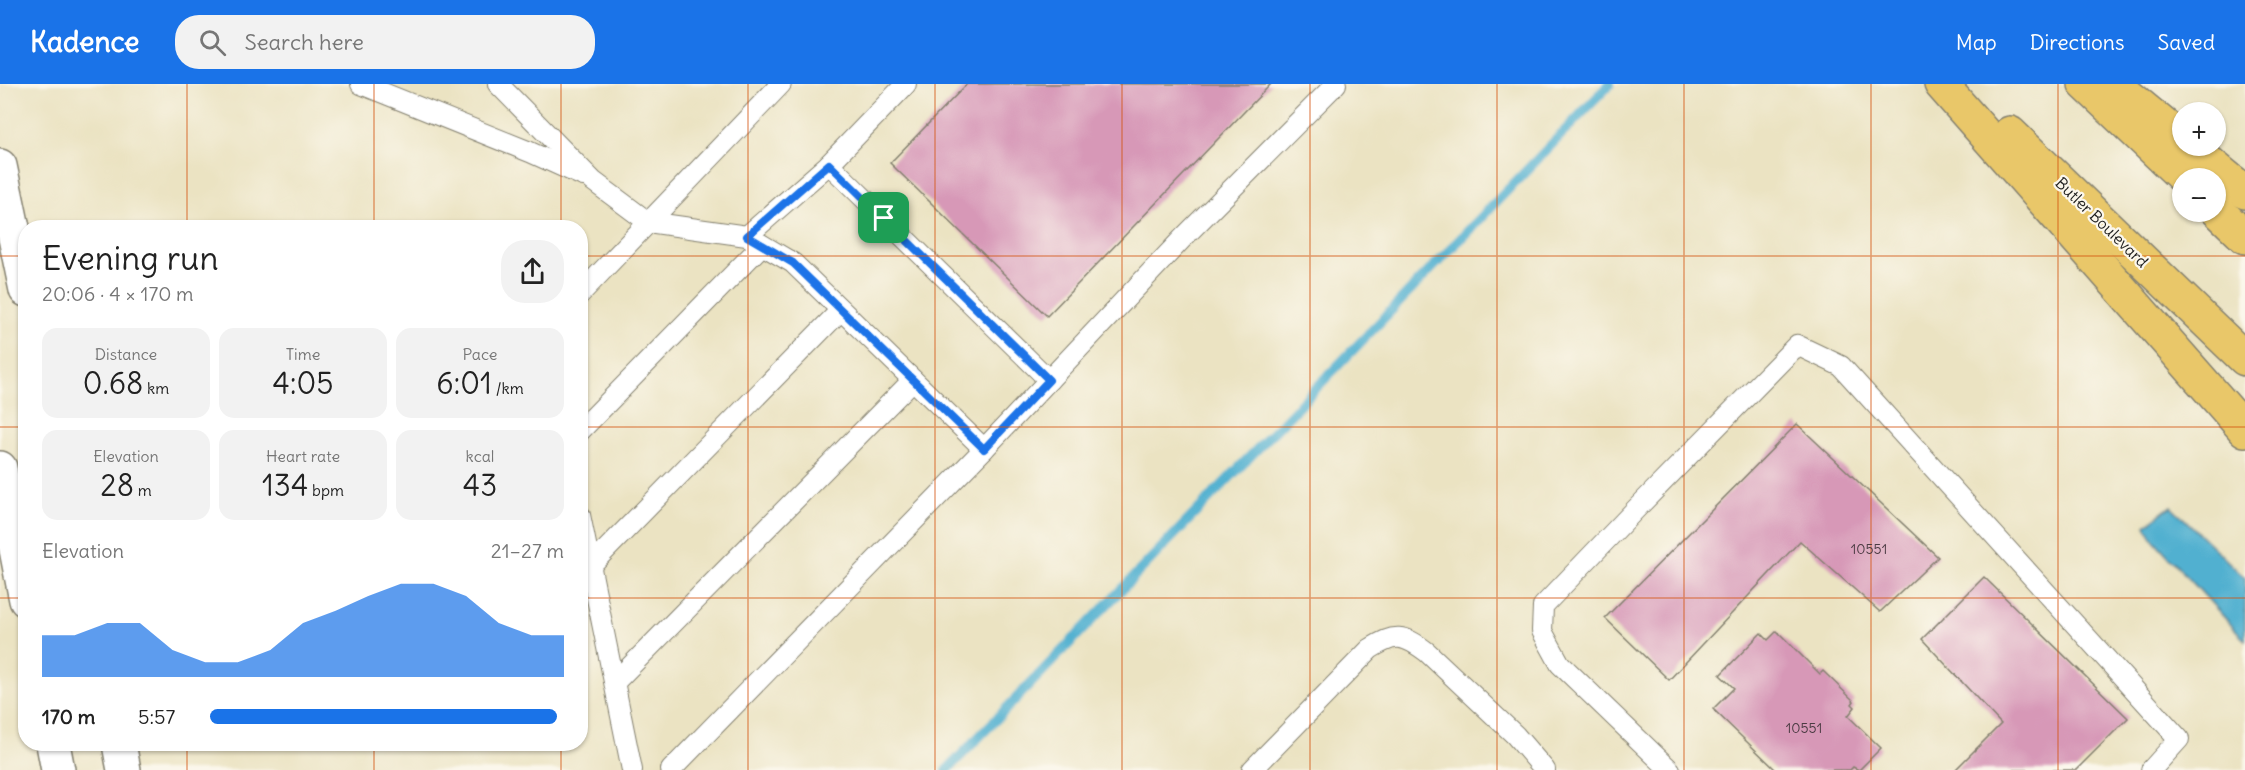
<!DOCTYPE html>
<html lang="en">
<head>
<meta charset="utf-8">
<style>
  :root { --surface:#fff; --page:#f2f2f2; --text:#222; --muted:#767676; --accent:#1a73e8 }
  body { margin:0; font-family:Delius,sans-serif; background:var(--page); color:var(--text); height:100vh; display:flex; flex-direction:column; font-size:22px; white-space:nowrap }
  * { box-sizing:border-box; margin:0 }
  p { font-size:20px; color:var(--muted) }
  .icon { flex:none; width:33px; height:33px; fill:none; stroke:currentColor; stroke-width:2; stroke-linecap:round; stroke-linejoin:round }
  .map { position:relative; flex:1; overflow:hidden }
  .side { position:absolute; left:18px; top:136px; width:570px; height:531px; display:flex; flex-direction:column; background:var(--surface); border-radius:24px; box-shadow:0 2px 4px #0004 }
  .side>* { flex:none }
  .buttons { position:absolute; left:2172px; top:18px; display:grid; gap:12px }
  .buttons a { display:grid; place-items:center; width:54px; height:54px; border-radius:50%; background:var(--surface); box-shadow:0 2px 4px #0004; font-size:30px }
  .pin { position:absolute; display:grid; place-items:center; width:51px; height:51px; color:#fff; margin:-26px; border-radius:12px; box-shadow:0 3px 9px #0006 }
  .round { display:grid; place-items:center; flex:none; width:63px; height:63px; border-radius:24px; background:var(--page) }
  .summary { display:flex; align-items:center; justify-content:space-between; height:102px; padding:0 24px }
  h1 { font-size:33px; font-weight:600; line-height:45px }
  .stats { display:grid; grid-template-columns:repeat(3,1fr); gap:9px; height:102px; padding:6px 24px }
  .stats div { display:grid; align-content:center; border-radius:15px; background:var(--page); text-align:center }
  .stats b { font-size:30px; font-weight:600 }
  .stats small { font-size:16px; font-weight:400 }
  .stats p { font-size:16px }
  .chart { height:168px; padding:12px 24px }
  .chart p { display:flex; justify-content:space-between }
  .chart svg { width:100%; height:108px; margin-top:6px; fill:var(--accent); opacity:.7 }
  ul { padding:0 24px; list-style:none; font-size:20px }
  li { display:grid; grid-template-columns:96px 72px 1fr; align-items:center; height:45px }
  li i { height:15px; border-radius:8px; background:var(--accent) }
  header { display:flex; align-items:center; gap:36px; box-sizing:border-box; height:84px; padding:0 30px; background:var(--accent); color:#fff }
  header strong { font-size:28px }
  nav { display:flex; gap:33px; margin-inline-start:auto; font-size:21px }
  .search { width:420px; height:54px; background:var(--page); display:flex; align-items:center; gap:15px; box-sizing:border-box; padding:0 21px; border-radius:24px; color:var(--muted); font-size:22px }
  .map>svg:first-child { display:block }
  .water { fill:#51b0d0; stroke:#366676; stroke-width:1.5 }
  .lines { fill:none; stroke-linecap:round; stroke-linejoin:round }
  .stream { stroke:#51b0d0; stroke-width:10 }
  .building { fill:#d798b7 }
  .lane-casing { stroke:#84806f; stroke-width:22 }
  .street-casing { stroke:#84806f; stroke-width:36 }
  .highway-casing { stroke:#84806f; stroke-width:36 }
  .lane { stroke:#fff; stroke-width:20 }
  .street { stroke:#fff; stroke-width:33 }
  .highway { stroke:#e9c769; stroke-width:33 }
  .route-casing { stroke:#fff; stroke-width:12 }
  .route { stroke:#1a73e8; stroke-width:8 }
  .grid { fill:none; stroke:#d4530e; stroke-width:1.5; stroke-opacity:0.55 }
  .labels { text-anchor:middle; stroke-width:4.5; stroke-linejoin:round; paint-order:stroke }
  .number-label { font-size:14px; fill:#4b3b43 }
  .street-label { font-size:16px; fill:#1c1c1c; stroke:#fbf7ec }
</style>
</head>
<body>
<header>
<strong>Kadence</strong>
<div class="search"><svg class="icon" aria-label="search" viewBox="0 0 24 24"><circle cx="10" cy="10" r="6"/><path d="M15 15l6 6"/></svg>Search here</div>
<nav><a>Map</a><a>Directions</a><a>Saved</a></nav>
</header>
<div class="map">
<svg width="2245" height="686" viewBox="0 0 2245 686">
  <rect width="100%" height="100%" fill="#fbf7ec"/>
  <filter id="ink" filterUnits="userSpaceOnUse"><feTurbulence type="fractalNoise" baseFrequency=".0167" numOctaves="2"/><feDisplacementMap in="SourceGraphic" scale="12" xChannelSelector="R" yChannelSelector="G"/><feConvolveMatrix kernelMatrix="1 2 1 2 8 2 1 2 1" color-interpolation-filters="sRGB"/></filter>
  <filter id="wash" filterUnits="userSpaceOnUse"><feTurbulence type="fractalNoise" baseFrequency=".008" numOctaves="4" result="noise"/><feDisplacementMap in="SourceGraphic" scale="24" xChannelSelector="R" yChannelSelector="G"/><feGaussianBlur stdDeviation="1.35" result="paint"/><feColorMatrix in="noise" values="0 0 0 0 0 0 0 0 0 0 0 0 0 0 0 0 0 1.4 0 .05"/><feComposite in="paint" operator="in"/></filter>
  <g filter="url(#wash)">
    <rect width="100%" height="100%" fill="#ebe3c2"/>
    <path class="water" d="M2171 422 2245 494V556L2152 454 2146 441Z"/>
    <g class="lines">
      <path class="stream" d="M947 686 1610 0"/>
    </g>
    <g id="blocks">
      <g class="building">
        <path d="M967 0H1271L1047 232 890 79Z"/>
        <path d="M1797 340 1938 473 1880 528 1800 457 1669 596 1605 534Z"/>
        <path d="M1984 493 2128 634 2076 686H1955L2001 640 1922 555Z"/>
        <path d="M1777 547 1820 590 1823 587 1854 617 1852 620 1855 623 1848 632 1881 664 1859 686 1853 683 1850 686H1776L1713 625 1734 604 1720 591 1761 549 1768 556Z"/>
      </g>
    </g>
  </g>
  <g filter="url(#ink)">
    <use href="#blocks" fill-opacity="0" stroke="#84806f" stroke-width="1.5"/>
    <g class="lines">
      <defs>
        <g id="lane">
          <path d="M361 0 530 68 583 92"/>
          <path d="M498 0 593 97 648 138 747 152 793 179 984 365"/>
          <path d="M829 80 906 0"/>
          <path d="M747 152 829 80 1049 296"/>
          <path d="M580 210 781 0"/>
          <path d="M580 347 762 161"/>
          <path d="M580 431 632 686"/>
          <path d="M591 481 841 226"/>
          <path d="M615 598 913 296"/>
          <path d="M671 686 984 365 1182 155 1336 0"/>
          <path d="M1252 686 1370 565C1395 549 1403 550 1427 568L1515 651 1545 686"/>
          <path d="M1670 686 1560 580 1542 547 1543 522 1635 426 1797 261 1841 282 2179 655 2151 686"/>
        </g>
        <g id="street">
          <path d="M0 82 26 206"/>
          <path d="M0 384 26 516"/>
          <path d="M53 660 58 686"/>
          <path d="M119 660 124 686"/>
        </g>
        <g id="highway">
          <path d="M1941 0 2245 346"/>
          <path d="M2085 0 2184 94"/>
          <path d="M2114 0 2182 56"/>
          <path d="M2010 49 2245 275"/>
          <path d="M2189 62 2245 108"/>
          <path d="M2216 125 2245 153"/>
        </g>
      </defs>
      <use href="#lane" class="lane-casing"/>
      <use href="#street" class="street-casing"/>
      <use href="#highway" class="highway-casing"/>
      <use href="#lane" class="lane"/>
      <use href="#street" class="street"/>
      <use href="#highway" class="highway"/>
    </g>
  </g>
  <g class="lines" filter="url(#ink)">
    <defs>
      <path id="route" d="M829 80 1049 296 984 365 793 179 747 152Z"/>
    </defs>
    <use href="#route" class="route-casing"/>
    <use href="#route" class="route"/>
  </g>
  <path class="grid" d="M187 0V144M374 0V144M561 0V144M748 0V686M935 0V686M1122 0V686M1310 0V686M1497 0V686M1684 0V686M1871 0V686M2058 0V686M0 172H26M580 172H2245M0 343H26M580 343H2245M0 514H26M580 514H2245M187 660V686M374 660V686M561 660V686"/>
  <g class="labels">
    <g class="number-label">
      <text x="1869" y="470">10551</text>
      <text x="1804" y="649">10551</text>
    </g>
    <g class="street-label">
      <text transform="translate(2102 138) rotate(44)" y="6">Butler Boulevard</text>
    </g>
  </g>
</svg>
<div class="buttons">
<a>+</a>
<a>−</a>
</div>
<div class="pin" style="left:884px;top:134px;background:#1e9e55"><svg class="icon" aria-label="arrive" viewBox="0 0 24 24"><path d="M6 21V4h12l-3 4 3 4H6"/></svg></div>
<section class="side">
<div class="summary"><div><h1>Evening run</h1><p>20:06 · 4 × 170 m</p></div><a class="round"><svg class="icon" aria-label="share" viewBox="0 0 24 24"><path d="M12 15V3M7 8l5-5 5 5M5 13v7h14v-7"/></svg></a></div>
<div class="stats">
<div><p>Distance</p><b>0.68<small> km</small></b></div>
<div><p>Time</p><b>4:05</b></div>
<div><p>Pace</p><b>6:01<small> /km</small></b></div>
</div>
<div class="stats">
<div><p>Elevation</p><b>28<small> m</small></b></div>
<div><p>Heart rate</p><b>134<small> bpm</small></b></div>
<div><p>kcal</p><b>43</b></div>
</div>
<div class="chart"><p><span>Elevation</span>21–27 m</p>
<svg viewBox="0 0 160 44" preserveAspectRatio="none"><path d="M0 44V27L10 27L20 22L30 22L40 33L50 38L60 38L70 33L80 22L90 17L100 11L110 6L120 6L130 11L140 22L150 27L160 27V44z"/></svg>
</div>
<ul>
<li><b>170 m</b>5:57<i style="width:98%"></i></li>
</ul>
</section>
</div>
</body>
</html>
